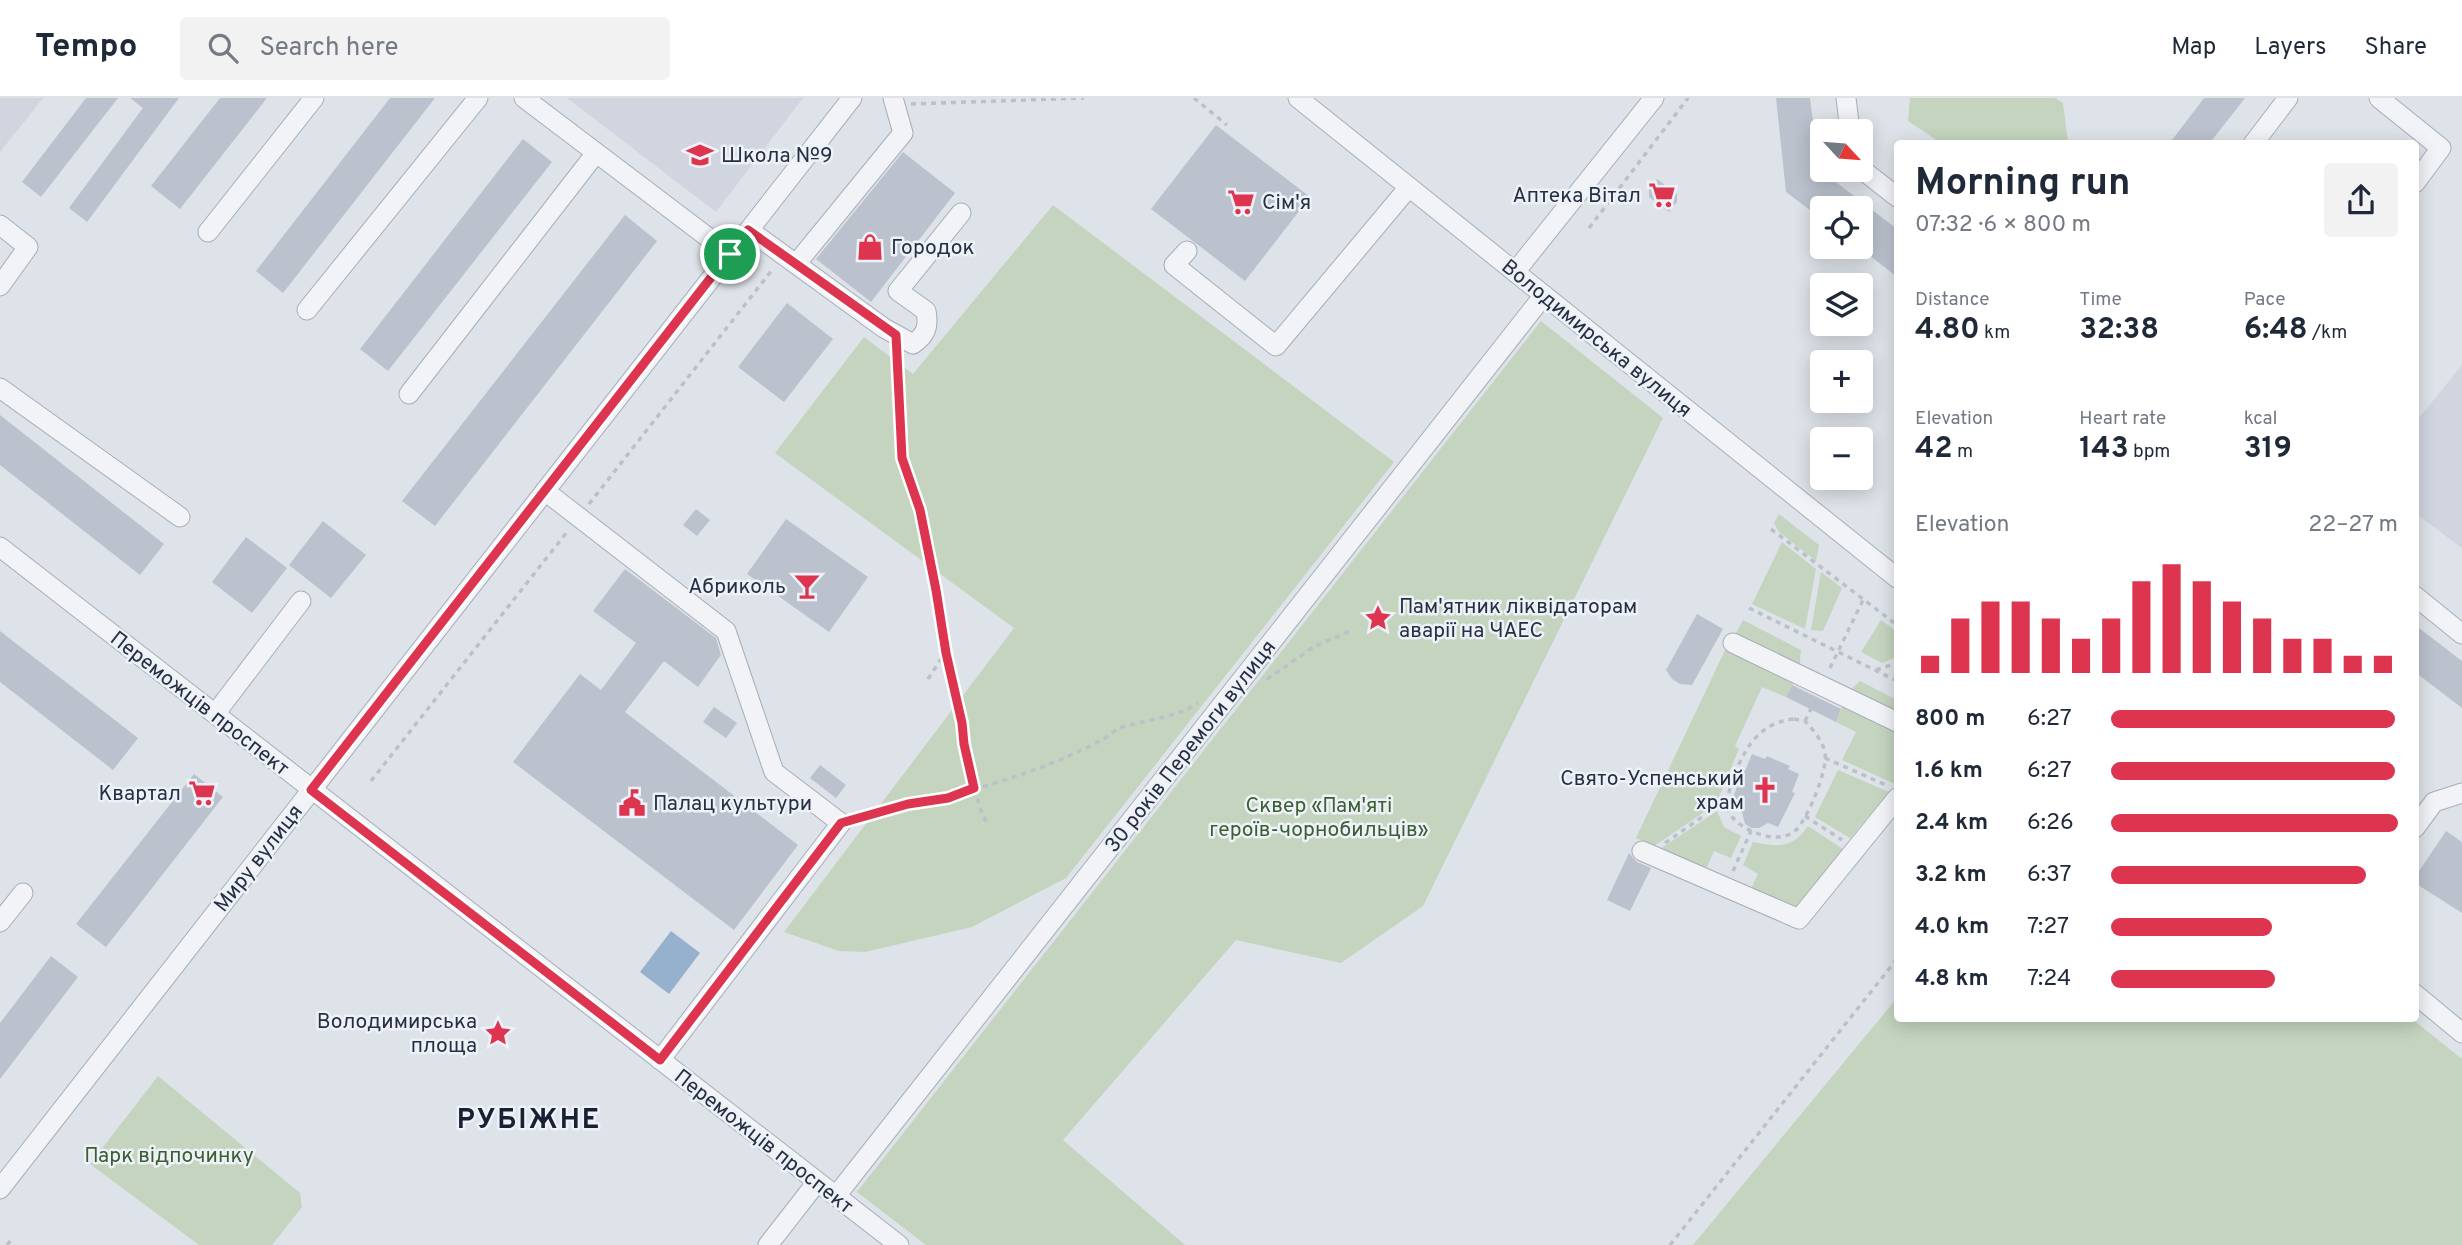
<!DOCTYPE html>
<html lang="en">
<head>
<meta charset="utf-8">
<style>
  :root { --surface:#fff; --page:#f2f2f3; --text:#1f2937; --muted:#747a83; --line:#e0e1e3; --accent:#dd344f }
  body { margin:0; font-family:Overpass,sans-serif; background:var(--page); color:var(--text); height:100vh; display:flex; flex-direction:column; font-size:26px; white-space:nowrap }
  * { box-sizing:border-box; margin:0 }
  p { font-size:23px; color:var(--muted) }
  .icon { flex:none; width:38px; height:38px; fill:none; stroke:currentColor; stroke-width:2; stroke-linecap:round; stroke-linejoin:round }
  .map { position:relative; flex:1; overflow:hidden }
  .details { position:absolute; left:1894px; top:42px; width:525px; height:882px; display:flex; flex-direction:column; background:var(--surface); border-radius:7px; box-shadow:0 4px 18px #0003 }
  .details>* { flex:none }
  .needle { width:46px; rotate:116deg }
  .tools { position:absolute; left:1810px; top:21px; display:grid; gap:14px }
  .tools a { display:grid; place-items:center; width:63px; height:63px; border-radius:7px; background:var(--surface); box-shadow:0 4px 18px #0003; font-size:35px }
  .pin { position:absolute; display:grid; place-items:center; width:60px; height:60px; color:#fff; margin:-30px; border:4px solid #fff; border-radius:50%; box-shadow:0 2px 7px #0007 }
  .round { display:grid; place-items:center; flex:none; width:74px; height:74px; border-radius:7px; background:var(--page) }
  .head { display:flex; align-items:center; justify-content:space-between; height:119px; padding:0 21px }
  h1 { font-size:38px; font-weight:700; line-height:52px }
  .stats { display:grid; grid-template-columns:repeat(3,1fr); gap:10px; height:119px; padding:7px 21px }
  .stats div { display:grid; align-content:center }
  .stats b { font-size:30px; font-weight:700 }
  .stats small { font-size:19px; font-weight:400 }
  .stats p { font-size:19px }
  .chart { height:196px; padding:14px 21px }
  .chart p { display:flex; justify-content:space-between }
  .chart svg { width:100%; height:126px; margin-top:7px; stroke:var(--accent); stroke-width:6 }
  ul { padding:0 21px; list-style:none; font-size:23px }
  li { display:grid; grid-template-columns:112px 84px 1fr; align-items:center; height:52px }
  li i { height:18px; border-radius:9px; background:var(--accent) }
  header { display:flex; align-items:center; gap:42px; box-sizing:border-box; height:98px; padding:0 35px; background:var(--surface); border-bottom:2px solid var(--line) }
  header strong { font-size:33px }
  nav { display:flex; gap:38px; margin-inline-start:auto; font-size:24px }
  .search { width:490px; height:63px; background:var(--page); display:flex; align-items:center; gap:18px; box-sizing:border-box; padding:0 24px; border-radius:7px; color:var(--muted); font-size:26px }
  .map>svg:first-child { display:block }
  .built { fill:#d0d5df }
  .green { fill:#c4d4be }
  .water { fill:#95b1ce }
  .building { fill:#bbc2cd }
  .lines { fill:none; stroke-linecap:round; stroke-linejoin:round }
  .minor-casing { stroke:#a6adb7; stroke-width:21 }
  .path { stroke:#bcc0c8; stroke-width:3.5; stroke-dasharray:5 5; stroke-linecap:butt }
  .minor { stroke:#f1f3f7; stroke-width:19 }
  .route-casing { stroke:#fff; stroke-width:14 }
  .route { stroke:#dd344f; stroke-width:9 }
  .labels { text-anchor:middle; stroke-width:5; stroke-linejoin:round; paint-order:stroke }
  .poi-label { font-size:21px; fill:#253042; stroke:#eef1f7; text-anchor:start }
  .street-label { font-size:21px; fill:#253042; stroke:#eef1f7 }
  .park-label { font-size:21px; fill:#3a5f31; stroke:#eef1f7 }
  .district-label { font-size:28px; font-weight:bold; letter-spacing:2px; fill:#182133; stroke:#eef1f7 }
</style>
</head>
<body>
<header>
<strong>Tempo</strong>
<div class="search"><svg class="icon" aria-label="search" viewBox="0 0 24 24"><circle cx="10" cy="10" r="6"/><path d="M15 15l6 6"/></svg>Search here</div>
<nav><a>Map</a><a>Layers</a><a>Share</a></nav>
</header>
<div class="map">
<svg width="2462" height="1147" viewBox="0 0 2462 1147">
  <rect width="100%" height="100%" fill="#dee3e9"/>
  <g class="built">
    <path d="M0 0H43L0 54Z"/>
    <path d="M567 0H803L716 114Z"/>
    <path d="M2462 267V450L2415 415V325Z"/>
  </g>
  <g class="green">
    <path d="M1910 0H2055L2063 5 2068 45H1941L1908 23Z"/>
    <path d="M1053 107 1394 364 1066 780 972 829 865 854 839 853 784 834 1014 530 775 355 864 239 913 276Z"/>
    <path d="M1541 223 1663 320 1423 808 1341 865 1236 842 1063 1042 1185 1147H926L857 1094Z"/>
    <path d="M1779 416 1819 447 1816 463 1779 434 1774 425Z"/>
    <path d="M1782 444 1816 471 1805 531 1752 506Z"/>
    <path d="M1821 474 1842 490 1823 533 1811 532Z"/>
    <path d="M1743 522 1801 552 1799 573 1734 539Z"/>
    <path d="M1881 522 1897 534V559L1882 565 1861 554Z"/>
    <path d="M1727 548 1795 581 1786 599 1762 589 1735 648 1739 651 1716 706 1654 748 1636 740Z"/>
    <path d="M1860 583 1897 602V621L1846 596Z"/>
    <path d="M1844 605 1897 630V683L1895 686 1842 662 1856 634 1836 624Z"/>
    <path d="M1838 672 1889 694 1850 740 1815 719Z"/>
    <path d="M1717 713 1724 729 1741 738 1731 760 1714 753 1706 771 1660 751Z"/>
    <path d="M1808 728 1843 751 1796 811 1751 790 1758 776 1743 767 1753 744C1779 749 1792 751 1808 728Z"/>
    <path d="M1897 900V920L2412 921 2462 961V1147H1693Z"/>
    <path d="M158 978 300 1095 302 1109 272 1147H199L90 1066Z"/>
  </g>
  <path class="water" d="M671 833 700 855 669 896 640 874Z"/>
  <g class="building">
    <path d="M86 0H118L41 99 22 84Z"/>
    <path d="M130 0H179L87 124 69 110 143 10Z"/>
    <path d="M220 0H267L180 111 151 88Z"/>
    <path d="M390 0H435L283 195 256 173Z"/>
    <path d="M1776 0H1810L1819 71 1897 131V179L1860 150V110H1822V121L1786 94Z"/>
    <path d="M2204 0H2245L2209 46H2169Z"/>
    <path d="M1216 27 1310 99 1245 183 1151 111Z"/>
    <path d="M523 41 552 64 388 273 360 251Z"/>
    <path d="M903 54 955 95 871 204 816 161Z"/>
    <path d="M1657 81 1677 96V104L1669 114 1649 99V91Z"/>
    <path d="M625 117 657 143 435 428 402 403Z"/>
    <path d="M787 205 833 241 784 304 738 269Z"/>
    <path d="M0 317 164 446 140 477 0 367Z"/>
    <path d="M696 411 710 422 697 438 683 427Z"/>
    <path d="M786 421 868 479 829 534 747 476Z"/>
    <path d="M323 423 366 457 331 500 289 467Z"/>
    <path d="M246 439 287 470 252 515 212 484Z"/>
    <path d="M625 471 716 540 721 557 698 589 664 563 625 614 798 747 734 832 513 664 580 576 601 592 636 545 593 513Z"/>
    <path d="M1697 516 1723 531 1692 587 1680 586 1672 581 1666 572Z"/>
    <path d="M2415 527 2462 563V610L2415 574Z"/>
    <path d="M0 533 138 640 113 672 0 584Z"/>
    <path d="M1792 587 1841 611 1836 624 1786 599Z"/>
    <path d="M714 609 737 625 726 640 703 624Z"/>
    <path d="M1752 656 1765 661 1767 658 1790 668 1788 671 1799 676 1792 694 1795 695 1778 729 1768 725 1759 730H1752L1745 726 1742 714 1730 708 1743 672 1745 673Z"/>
    <path d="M820 667 846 687 836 700 810 680Z"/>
    <path d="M194 676 223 699 106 849 76 826Z"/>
    <path d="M2446 733 2462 744V815L2415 785V779Z"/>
    <path d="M1629 755 1637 764 1651 770 1630 813 1607 802Z"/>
    <path d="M51 858 78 879 0 981V925Z"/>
  </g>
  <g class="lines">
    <defs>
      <g id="minor">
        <path d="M524 0 730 156"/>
        <path d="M1298 0 1897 480"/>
        <path d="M1846 0 1850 33"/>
        <path d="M2379 0 2441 50 2415 85"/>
        <path d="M2253 46 2288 0"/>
        <path d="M1860 70 1897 99"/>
        <path d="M0 127 28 149 0 188"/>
        <path d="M749 132 884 230 913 246C926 237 929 229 926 213L898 193 961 115"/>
        <path d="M208 134 314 0"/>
        <path d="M1187 153 1174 167 1276 248 1409 89"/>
        <path d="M796 166 903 35 893 0"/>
        <path d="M1515 174 1654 0"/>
        <path d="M307 212 478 0"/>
        <path d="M0 290 180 419"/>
        <path d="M409 296 596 55"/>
        <path d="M545 393 726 533 774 674 841 725 660 962"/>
        <path d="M0 449 899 1147"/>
        <path d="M2415 498 2462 536"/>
        <path d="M1733 545 1897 624"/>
        <path d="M215 616 301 503"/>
        <path d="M2415 730 2434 704 2462 695"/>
        <path d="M1642 753 1799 821 1897 700"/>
        <path d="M0 824 23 795"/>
        <path d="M2415 896 2462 935"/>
        <path d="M0 1091 852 0"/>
        <path d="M836 1098 1544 197"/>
        <path d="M768 1147 817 1084"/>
      </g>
    </defs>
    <use href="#minor" class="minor-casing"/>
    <g class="path">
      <path d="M1194 0 1227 27"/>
      <path d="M911 6 1084 0"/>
      <path d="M1589 130 1688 0"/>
      <path d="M896 258 902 360 920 412 936 492 945 555"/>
      <path d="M589 406 772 172"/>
      <path d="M1771 431 1897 527"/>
      <path d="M1749 510 1897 583"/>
      <path d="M1830 570 1863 502"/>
      <path d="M1876 572 1897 565"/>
      <path d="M928 581 945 555C952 577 958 601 962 624 968 658 972 693 986 724"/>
      <path d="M1267 581 1315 548 1353 532"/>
      <path d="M1794 621 1805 623C1813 632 1823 643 1825 655 1828 672 1808 719 1797 731 1781 748 1746 735 1733 720 1729 716 1728 711 1726 705 1736 668 1750 625 1794 621Z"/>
      <path d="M1805 623 1815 603"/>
      <path d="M1825 660 1886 687"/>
      <path d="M371 683 567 434"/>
      <path d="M1805 718 1842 742"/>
      <path d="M857 720C908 706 960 697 1011 680 1041 670 1072 658 1100 643 1108 639 1114 632 1123 629 1148 621 1176 620 1198 605"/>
      <path d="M1665 745 1725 703"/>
      <path d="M1733 773 1751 733"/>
      <path d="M7 1147 13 1140"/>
      <path d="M1670 1147 1897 861"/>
    </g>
    <use href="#minor" class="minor"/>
  </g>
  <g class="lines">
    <defs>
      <path id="route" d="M748 132 896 237 902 360 920 412 936 492 946 555 962 625 964 646 974 690 948 700 908 706 841 725 660 962 311 692Z"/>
    </defs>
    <use href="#route" class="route-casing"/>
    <use href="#route" class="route"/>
  </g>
  <defs>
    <symbol id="school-bare" viewBox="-9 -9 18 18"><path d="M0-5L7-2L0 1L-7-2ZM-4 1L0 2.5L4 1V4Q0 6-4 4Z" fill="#dd344f" stroke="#eef1f7" stroke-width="2.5" paint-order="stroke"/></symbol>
    <symbol id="supermarket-bare" viewBox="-9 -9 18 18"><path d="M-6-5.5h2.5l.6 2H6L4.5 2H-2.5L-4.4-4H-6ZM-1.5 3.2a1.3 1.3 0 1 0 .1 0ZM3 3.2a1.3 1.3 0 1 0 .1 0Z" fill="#dd344f" stroke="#eef1f7" stroke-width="2.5" paint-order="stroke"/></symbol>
    <symbol id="shop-bare" viewBox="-9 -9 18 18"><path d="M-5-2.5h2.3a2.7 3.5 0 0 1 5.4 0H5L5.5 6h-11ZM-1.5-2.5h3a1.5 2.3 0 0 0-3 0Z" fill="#dd344f" stroke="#eef1f7" stroke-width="2.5" paint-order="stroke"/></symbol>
    <symbol id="bar-bare" viewBox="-9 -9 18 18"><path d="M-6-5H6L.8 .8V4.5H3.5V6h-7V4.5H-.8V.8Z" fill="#dd344f" stroke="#eef1f7" stroke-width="2.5" paint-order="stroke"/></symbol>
    <symbol id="sight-bare" viewBox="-9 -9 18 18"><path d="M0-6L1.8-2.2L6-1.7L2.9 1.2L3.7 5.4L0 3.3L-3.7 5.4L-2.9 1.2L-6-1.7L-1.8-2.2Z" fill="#dd344f" stroke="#eef1f7" stroke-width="2.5" paint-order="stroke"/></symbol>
    <symbol id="church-bare" viewBox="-9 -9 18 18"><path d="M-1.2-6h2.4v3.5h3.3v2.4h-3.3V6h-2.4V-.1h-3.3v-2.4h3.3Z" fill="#dd344f" stroke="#eef1f7" stroke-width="2.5" paint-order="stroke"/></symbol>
    <symbol id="civic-bare" viewBox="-9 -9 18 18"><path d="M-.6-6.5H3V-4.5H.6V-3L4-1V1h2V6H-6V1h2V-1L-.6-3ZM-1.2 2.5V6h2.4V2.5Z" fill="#dd344f" stroke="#eef1f7" stroke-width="2.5" paint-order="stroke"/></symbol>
  </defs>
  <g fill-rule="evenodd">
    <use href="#school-bare" x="681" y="38" width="38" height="38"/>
    <use href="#supermarket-bare" x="1643" y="78" width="38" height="38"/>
    <use href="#supermarket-bare" x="1222" y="85" width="38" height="38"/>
    <use href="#shop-bare" x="851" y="130" width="38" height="38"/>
    <use href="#bar-bare" x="788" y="469" width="38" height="38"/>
    <use href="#sight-bare" x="1359" y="501" width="38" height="38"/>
    <use href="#church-bare" x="1746" y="673" width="38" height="38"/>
    <use href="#supermarket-bare" x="183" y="676" width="38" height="38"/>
    <use href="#civic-bare" x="613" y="686" width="38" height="38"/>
    <use href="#sight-bare" x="479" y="916" width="38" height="38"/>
  </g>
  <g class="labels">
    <g class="poi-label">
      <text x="721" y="64">Школа №9</text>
      <text x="1641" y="104" text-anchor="end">Аптека Вітал</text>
      <text x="1262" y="111">Сім'я</text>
      <text x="891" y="156">Городок</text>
      <text x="786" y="495" text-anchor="end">Абриколь</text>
      <text x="1399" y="515">Пам'ятник ліквідаторам<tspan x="1399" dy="24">аварії на ЧАЕС</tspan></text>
      <text x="1744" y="687" text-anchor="end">Свято-Успенський<tspan x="1744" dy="24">храм</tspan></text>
      <text x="181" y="702" text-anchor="end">Квартал</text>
      <text x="653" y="712">Палац культури</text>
      <text x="477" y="930" text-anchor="end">Володимирська<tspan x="477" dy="24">площа</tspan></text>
    </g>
    <g class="street-label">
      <text transform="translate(1597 240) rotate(39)" y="7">Володимирська вулиця</text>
      <text transform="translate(200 605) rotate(38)" y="7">Переможців проспект</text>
      <text transform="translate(1190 648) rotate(-52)" y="7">30 років Перемоги вулиця</text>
      <text transform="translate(258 760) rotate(-52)" y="7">Миру вулиця</text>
      <text transform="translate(764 1043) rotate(38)" y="7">Переможців проспект</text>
    </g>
    <g class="park-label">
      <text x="1319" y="714">Сквер «Пам'яті<tspan x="1319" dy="24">героїв-чорнобильців»</tspan></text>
      <text x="169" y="1064">Парк відпочинку</text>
    </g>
    <g class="district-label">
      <text x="529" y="1030">РУБІЖНЕ</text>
    </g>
  </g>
</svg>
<div class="tools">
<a><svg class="needle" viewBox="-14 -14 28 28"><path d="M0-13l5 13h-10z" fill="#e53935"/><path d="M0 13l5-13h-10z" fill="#747a83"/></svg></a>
<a><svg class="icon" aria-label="locate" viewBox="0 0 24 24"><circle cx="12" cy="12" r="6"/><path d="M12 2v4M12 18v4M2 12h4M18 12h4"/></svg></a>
<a><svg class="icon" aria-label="layers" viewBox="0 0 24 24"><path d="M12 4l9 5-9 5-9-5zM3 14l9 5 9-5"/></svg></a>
<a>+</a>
<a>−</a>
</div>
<div class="pin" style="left:730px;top:156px;background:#1e9e55"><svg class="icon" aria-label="arrive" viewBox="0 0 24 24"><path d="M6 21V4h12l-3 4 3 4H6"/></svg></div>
<section class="details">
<div class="head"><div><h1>Morning run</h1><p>07:32 · 6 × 800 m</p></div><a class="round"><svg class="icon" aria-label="share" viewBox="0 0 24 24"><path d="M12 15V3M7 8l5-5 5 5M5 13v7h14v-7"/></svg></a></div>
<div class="stats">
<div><p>Distance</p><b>4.80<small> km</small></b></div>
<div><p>Time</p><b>32:38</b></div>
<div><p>Pace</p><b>6:48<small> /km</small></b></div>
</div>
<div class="stats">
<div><p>Elevation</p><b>42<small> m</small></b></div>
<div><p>Heart rate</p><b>143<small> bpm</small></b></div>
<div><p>kcal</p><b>319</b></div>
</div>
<div class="chart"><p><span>Elevation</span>22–27 m</p>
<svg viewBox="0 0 160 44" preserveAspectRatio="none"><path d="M5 44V38M15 44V25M25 44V19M35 44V19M45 44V25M55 44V32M65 44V25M75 44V12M85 44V6M95 44V12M105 44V19M115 44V25M125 44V32M135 44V32M145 44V38M155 44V38"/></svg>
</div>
<ul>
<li><b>800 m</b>6:27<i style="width:99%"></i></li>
<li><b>1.6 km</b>6:27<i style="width:99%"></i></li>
<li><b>2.4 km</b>6:26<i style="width:100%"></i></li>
<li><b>3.2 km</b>6:37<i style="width:89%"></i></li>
<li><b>4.0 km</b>7:27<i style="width:56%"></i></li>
<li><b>4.8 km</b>7:24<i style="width:57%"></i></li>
</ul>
</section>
</div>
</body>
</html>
